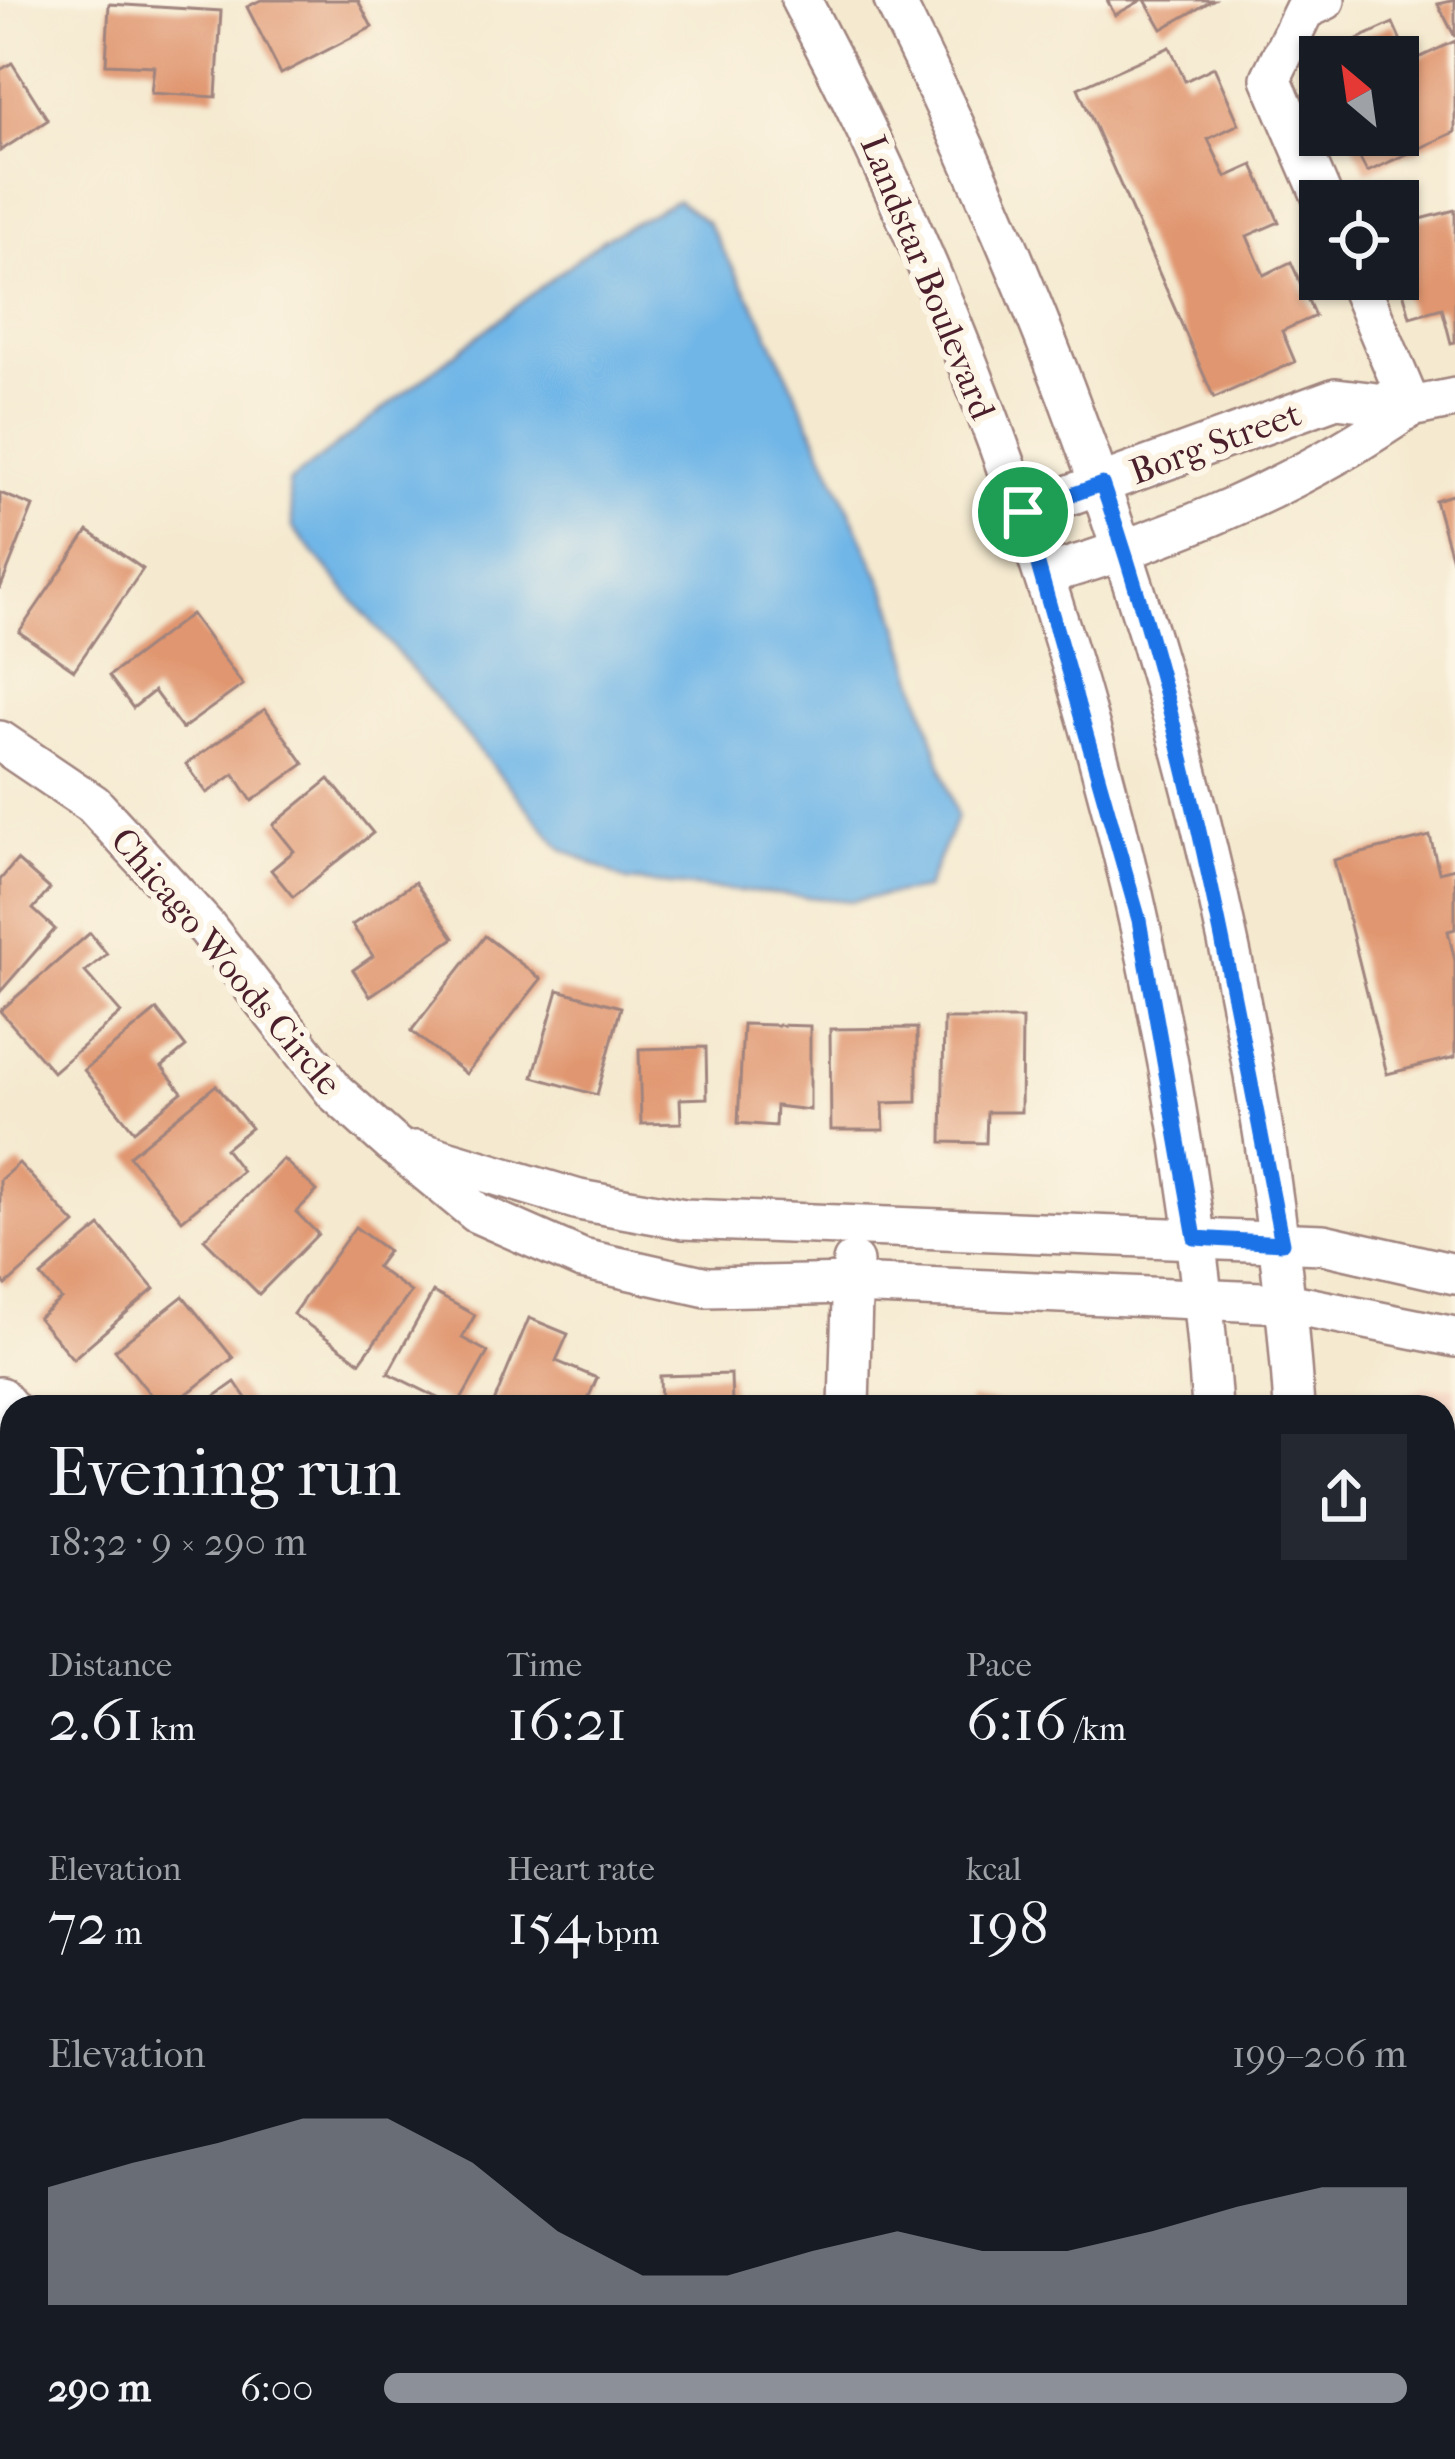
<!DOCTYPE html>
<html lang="en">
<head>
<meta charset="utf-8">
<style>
  :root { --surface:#171b24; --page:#242831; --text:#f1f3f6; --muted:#9ea1a6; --accent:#8c9099 }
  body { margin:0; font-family:"IM FELL French Canon",serif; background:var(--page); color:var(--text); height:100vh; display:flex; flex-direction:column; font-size:45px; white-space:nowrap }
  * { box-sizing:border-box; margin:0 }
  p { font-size:39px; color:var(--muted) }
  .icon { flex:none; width:66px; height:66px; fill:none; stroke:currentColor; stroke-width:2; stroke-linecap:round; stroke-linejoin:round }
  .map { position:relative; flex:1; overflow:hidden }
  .details { position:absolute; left:0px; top:1395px; width:1455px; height:1065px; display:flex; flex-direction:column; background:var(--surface); border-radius:36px 36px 0 0; box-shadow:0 3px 9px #0004 }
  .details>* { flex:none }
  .needle { width:78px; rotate:331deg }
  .buttons { position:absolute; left:1299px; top:36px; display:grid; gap:24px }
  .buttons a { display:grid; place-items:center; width:120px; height:120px; border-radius:0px; background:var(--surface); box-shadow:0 3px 9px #0004; font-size:60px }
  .pin { position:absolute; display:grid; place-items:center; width:102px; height:102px; color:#fff; margin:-51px; border:6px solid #fff; border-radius:50%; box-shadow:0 3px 12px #0007 }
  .round { display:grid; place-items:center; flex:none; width:126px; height:126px; border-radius:0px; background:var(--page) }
  .overview { display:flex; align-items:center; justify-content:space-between; height:204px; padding:0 48px }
  h1 { font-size:66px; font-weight:600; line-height:90px }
  .stats { display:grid; grid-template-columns:repeat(3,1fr); gap:18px; height:204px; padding:12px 48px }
  .stats div { display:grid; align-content:center }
  .stats b { font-size:60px; font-weight:600 }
  .stats small { font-size:33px; font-weight:400 }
  .stats p { font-size:33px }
  .chart { height:336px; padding:24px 48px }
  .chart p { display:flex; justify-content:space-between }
  .chart svg { width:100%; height:216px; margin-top:12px; fill:var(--accent); opacity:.7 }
  ul { padding:0 48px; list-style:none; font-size:39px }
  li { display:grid; grid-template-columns:192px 144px 1fr; align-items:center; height:90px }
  li i { height:30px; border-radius:15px; background:var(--accent) }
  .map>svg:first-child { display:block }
  .built { fill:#f5d3c1 }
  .water { fill:#70b6e7; stroke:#5d6a89; stroke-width:3 }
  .building { fill:#e0966f }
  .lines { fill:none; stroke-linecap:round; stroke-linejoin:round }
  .minor-casing { stroke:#a0847e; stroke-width:44 }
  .minor { stroke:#fff; stroke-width:39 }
  .route-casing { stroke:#fff; stroke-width:24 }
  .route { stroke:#1a73e8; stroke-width:15 }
  .labels { text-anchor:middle; stroke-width:12; stroke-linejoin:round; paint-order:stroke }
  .street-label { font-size:36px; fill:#4a1f2b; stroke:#fcf5e5 }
</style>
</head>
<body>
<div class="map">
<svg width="1455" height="2459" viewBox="0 0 1455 2459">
  <rect width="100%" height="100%" fill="#fcf5e5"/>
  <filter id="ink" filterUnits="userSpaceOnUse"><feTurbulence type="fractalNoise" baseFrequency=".00833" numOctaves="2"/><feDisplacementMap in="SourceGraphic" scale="24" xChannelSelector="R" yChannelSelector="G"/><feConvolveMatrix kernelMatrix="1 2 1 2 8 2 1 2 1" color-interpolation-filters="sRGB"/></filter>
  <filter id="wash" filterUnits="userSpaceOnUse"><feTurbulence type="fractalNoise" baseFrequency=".004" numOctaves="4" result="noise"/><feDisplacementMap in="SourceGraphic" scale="48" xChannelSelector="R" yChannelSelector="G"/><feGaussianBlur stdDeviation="2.7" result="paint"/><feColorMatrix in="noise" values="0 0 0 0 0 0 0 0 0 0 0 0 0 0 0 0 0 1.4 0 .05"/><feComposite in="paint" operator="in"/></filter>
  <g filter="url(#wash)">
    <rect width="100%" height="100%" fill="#f5ead0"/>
    <g class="built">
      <path d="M1423 1386 1455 1387V2459H1375V2448H1443V1407H1385Z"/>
      <path d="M253 2448H1163V2459H233Z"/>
    </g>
    <path class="water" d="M677 200 707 222 761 317 892 603 957 817 926 889 851 901 627 881 561 848 293 528 288 483 603 239Z"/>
    <g id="blocks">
      <g class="building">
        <path d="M261 0H358L372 27 281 74 247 7Z"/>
        <path d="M1107 0H1142L1115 15Z"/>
        <path d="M1145 0H1213L1162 29Z"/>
        <path d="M1455 0V37L1438 4Z"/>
        <path d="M109 4 221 11 216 97 151 93 154 66 106 64Z"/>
        <path d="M1393 23 1410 62 1455 41V132L1367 172 1348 135H1398V57H1355L1349 43Z"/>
        <path d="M1170 47 1185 81 1214 67 1239 124 1208 139 1226 177 1253 165 1279 222 1247 236 1264 275 1291 262 1315 316 1282 331 1295 362 1214 398 1078 88Z"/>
        <path d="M12 63 48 120 0 151V70Z"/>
        <path d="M1455 210V342L1451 343 1442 308 1410 317 1398 272V225Z"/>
        <path d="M0 493 33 506 0 589Z"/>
        <path d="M1455 494V567H1454L1435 500Z"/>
        <path d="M88 531 143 569 74 670 19 632Z"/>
        <path d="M191 614 243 685 182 729 154 691 133 708 109 676Z"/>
        <path d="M265 709 304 764 252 801 234 774 207 793 186 764Z"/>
        <path d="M329 779 373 833 293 897 271 870 294 851 273 825Z"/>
        <path d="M1430 836 1439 872 1455 868V929L1448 931 1455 961V1057L1387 1074 1334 860Z"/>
        <path d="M17 860 50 889 33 909 55 929 0 992V880Z"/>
        <path d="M415 882 454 938 370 996 353 970 373 956 352 925Z"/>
        <path d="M90 933 107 954 85 972 121 1013 53 1072 0 1011Z"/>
        <path d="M485 936 541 979 466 1074 411 1031Z"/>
        <path d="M558 990 621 1007 597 1095 533 1077Z"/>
        <path d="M157 1010 186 1047 162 1067 182 1092 134 1131 84 1070Z"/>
        <path d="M944 1019H1022L1021 1112H987L986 1143 942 1142Z"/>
        <path d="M743 1024 810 1026V1110L776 1106 775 1126 738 1123Z"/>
        <path d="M917 1028V1102L883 1103 884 1130H831L830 1029Z"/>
        <path d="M706 1047 707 1098 680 1099 681 1123 641 1124 639 1049Z"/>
        <path d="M216 1085 251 1128 225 1149 242 1171 182 1220 129 1156Z"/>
        <path d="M283 1159 317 1191 296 1212 318 1234 259 1294 204 1239Z"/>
        <path d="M19 1163 75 1224 6 1285 0 1278V1180Z"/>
        <path d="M100 1226 154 1289 73 1359 38 1318 61 1299 41 1276Z"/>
        <path d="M355 1227 388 1251 376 1267 411 1292 360 1362 293 1314Z"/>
        <path d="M433 1292 475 1315 462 1338 488 1352 457 1407 388 1373Z"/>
        <path d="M183 1296 233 1358 170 1407H133L150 1394 115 1350Z"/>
        <path d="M529 1318 568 1334 556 1361 597 1378 587 1401 600 1407H492Z"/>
        <path d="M731 1374 732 1407H661L660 1376Z"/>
        <path d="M235 1382 252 1407H200Z"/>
        <path d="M969 1399 1009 1404V1407H968Z"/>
        <path d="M0 1530 12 1545 0 1554Z"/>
        <path d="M12 1603V1684L0 1692V1611Z"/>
        <path d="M0 1821 12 1839V1884L0 1892Z"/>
        <path d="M12 1909V1983L6 1974 0 1977V1916Z"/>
        <path d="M12 2021V2052L0 2032Z"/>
        <path d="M1452 2227H1455L1453 2264 1450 2247Z"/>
        <path d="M1455 2380V2459H1431V2448H1443V2396Z"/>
        <path d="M22 2448H115L121 2459H28Z"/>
        <path d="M133 2448H181L161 2459H139Z"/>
      </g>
    </g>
  </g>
  <g filter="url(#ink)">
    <use href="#blocks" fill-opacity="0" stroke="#a0847e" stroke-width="3"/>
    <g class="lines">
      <defs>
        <g id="minor">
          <path d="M801 0C1023 420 1178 932 1212 1407"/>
          <path d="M894 0C1112 435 1261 920 1294 1407"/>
          <path d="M1324 201 1271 78 1304 10 1325 0"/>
          <path d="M1357 279 1411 407"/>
          <path d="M1023 512 1336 398 1411 407 1455 398"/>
          <path d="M1044 575C1171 539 1303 483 1411 407"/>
          <path d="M0 741 93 804 207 928 335 1092 393 1144 477 1213 582 1259 707 1287 852 1284 1287 1303 1455 1337"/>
          <path d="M416 1151 579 1200 684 1219 1323 1244 1455 1274"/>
          <path d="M0 1397 12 1411"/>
          <path d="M849 1407 853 1262"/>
          <path d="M0 2187 12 2207"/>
          <path d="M0 2336 12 2329"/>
          <path d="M1226 2448V2459"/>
          <path d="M1307 2448V2459"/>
        </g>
      </defs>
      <use href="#minor" class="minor-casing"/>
      <use href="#minor" class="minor"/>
    </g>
  </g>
  <g class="lines" filter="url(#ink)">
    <defs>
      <path id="route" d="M1102 484C1188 730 1232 988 1282 1243L1195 1238 1139 920 1023 512Z"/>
    </defs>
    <use href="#route" class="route-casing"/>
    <use href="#route" class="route"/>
  </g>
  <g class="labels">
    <g class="street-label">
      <text transform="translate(929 277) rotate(68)" y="13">Landstar Boulevard</text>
      <text transform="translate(1215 442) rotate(-20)" y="13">Borg Street</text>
      <text transform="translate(227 961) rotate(50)" y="13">Chicago Woods Circle</text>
    </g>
  </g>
</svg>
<div class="buttons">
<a><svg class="needle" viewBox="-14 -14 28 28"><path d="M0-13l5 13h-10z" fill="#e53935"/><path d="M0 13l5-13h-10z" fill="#9ea1a6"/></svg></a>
<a><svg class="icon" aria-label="locate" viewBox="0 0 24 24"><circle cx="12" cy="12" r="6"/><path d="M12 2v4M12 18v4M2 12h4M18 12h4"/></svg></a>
</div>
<div class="pin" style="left:1023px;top:512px;background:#1e9e55"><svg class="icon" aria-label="arrive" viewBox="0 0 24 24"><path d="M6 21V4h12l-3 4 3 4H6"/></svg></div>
<section class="details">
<div class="overview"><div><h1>Evening run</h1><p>18:32 · 9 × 290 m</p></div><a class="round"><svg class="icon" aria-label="share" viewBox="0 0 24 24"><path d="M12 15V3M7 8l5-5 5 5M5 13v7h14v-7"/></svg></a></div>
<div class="stats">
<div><p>Distance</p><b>2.61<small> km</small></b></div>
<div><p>Time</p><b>16:21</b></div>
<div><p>Pace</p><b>6:16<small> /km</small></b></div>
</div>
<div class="stats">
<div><p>Elevation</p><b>72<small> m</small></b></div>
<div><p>Heart rate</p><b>154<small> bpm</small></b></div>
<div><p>kcal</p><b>198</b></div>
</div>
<div class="chart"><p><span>Elevation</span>199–206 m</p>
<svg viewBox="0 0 160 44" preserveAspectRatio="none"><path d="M0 44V20L10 15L20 11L30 6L40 6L50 15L60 29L70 38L80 38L90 33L100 29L110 33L120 33L130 29L140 24L150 20L160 20V44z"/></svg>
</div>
<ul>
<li><b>290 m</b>6:00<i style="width:100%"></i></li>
</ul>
</section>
</div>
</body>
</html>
